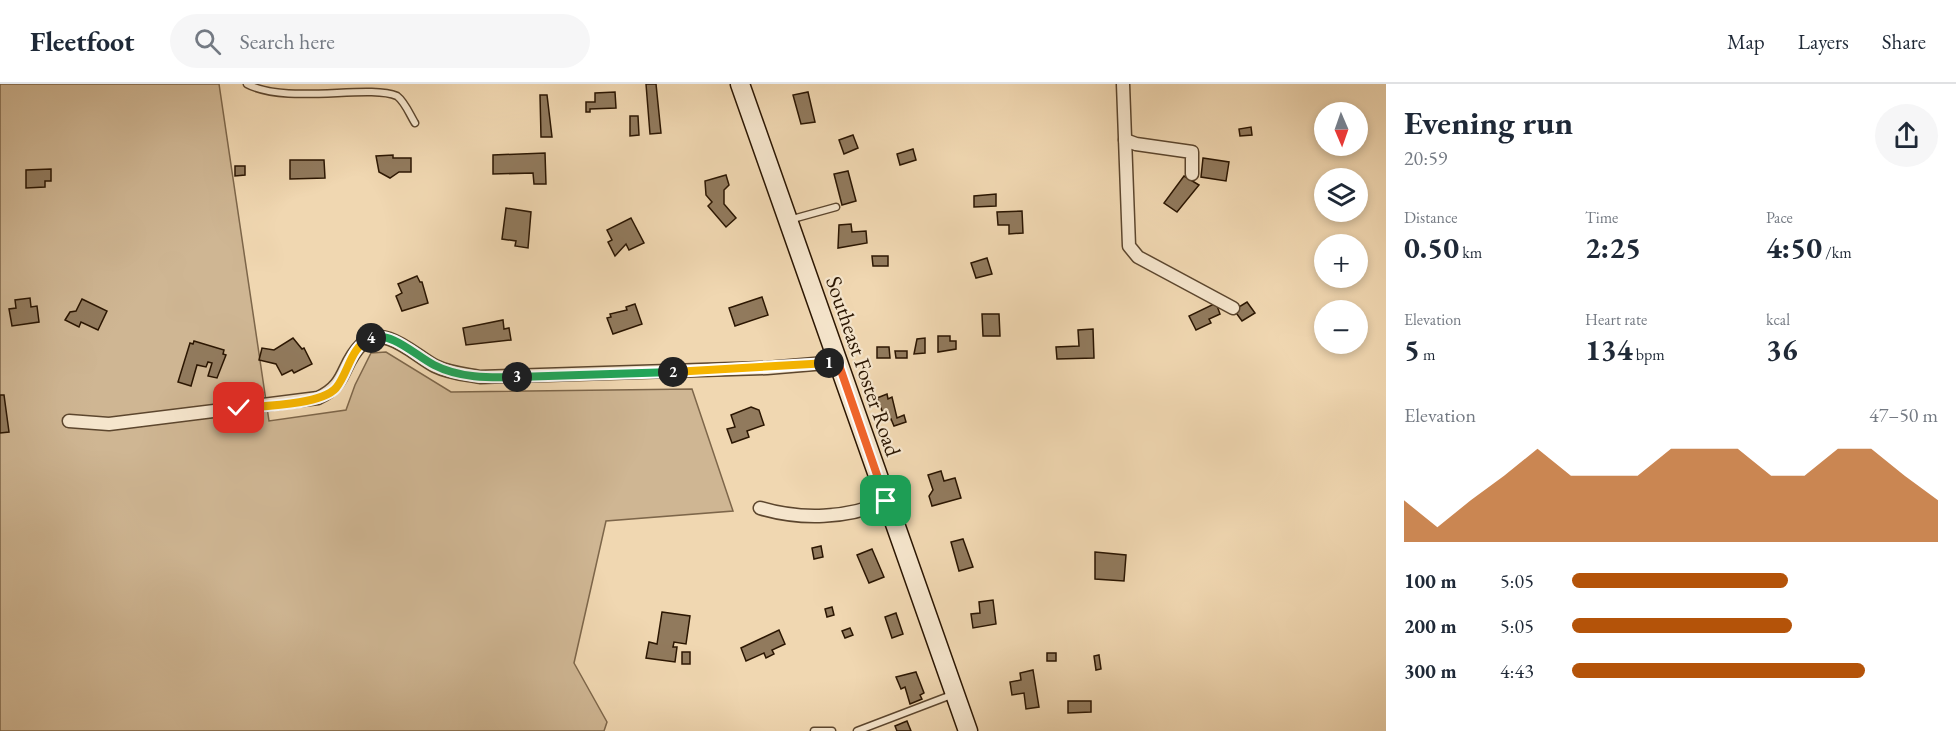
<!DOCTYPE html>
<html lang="en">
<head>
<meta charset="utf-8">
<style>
  :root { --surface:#fff; --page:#f6f6f7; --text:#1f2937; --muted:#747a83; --line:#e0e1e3; --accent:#b45309 }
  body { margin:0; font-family:"EB Garamond",serif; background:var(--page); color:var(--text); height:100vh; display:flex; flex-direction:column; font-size:22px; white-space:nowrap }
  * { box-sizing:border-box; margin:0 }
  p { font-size:20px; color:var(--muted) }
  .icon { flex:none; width:33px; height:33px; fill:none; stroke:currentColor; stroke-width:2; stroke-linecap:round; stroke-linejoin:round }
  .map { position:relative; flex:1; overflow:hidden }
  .details { display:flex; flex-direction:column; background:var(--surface); width:570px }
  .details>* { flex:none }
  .needle { width:39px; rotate:178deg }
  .tools { position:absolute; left:1314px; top:18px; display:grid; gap:12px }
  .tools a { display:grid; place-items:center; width:54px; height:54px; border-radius:50%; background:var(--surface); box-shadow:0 3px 9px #0003; font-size:30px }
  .pin { position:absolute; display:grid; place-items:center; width:51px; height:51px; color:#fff; margin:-26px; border-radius:12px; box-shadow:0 3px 9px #0006 }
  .km { position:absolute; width:30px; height:30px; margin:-15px; border-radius:50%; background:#222; color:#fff; font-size:16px; line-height:30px; text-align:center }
  .round { display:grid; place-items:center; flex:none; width:63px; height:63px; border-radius:32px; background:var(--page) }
  .head { display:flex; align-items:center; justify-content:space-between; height:102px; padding:0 18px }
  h1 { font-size:33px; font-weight:700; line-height:45px }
  .stats { display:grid; grid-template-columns:repeat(3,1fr); gap:9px; height:102px; padding:6px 18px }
  .stats div { display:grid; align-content:center }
  .stats b { font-size:30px; font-weight:700 }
  .stats small { font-size:16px; font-weight:400 }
  .stats p { font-size:16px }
  .chart { height:168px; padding:12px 18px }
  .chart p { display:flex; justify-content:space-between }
  .chart svg { width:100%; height:108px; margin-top:6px; fill:var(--accent); opacity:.7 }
  ul { padding:0 18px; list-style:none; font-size:20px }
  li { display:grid; grid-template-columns:96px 72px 1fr; align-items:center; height:45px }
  li i { height:15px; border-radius:8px; background:var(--accent) }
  header { display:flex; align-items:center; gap:36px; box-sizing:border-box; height:84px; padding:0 30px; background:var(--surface); border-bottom:2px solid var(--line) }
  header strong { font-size:28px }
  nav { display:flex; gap:33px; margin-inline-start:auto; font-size:21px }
  .search { width:420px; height:54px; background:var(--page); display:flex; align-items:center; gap:15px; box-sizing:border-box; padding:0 21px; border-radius:33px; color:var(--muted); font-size:22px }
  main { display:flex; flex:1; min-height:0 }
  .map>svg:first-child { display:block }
  .green { fill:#cfb693; stroke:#7d664a; stroke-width:1.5 }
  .building { fill:#917a5d; stroke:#2b1602; stroke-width:1.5 }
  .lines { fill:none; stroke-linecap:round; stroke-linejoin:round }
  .service-casing { stroke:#5c462e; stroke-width:9 }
  .minor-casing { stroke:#5c462e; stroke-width:15 }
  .secondary-casing { stroke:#2b1602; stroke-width:21 }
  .service { stroke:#f5e5cc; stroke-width:6 }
  .minor { stroke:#f5e5cc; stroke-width:12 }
  .secondary { stroke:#f5e5cc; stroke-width:18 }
  .split-1-casing { stroke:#fff; stroke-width:12 }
  .split-2-casing { stroke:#fff; stroke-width:12 }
  .split-3-casing { stroke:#fff; stroke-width:12 }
  .split-4-casing { stroke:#fff; stroke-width:12 }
  .split-5-casing { stroke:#fff; stroke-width:12 }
  .split-1 { stroke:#f0652b; stroke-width:8 }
  .split-2 { stroke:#f5b400; stroke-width:8 }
  .split-3 { stroke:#22a559; stroke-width:8 }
  .split-4 { stroke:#22a559; stroke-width:8 }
  .split-5 { stroke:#f5b400; stroke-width:8 }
  .labels { text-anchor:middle; stroke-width:4.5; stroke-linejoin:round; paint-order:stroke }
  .street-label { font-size:22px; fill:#2b1602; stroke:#f5e5cc }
</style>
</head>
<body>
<header>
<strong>Fleetfoot</strong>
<div class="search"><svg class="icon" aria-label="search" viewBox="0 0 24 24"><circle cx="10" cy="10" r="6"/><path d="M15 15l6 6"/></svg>Search here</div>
<nav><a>Map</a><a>Layers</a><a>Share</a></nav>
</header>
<main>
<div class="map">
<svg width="1386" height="647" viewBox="0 0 1386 647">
  <rect width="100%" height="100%" fill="#f0d7b1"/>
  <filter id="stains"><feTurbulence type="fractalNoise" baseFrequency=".00333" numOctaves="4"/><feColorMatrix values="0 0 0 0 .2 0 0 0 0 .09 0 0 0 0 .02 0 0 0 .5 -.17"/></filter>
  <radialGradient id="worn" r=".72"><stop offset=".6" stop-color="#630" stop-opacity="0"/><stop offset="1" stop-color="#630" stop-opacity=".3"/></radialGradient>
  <path class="green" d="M0 0H219L269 337 346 326 355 301 371 269 386 268 451 308 692 305 733 427 606 437 574 579 607 638 604 647H0Z"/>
  <g class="building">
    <path d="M646 0H656L661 49 650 50Z"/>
    <path d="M615 8 616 24 590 25V28H586V18H595V9Z"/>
    <path d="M808 8 815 38 801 40 793 11Z"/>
    <path d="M540 11H547L552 53H541Z"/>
    <path d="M630 32H638L639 51 630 52Z"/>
    <path d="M1251 43 1252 51 1240 52 1239 45Z"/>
    <path d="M853 51 858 64 844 70 839 56Z"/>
    <path d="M913 65 916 76 900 81 897 70Z"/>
    <path d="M545 69 546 100H534L533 89 493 90V71Z"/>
    <path d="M393 71V74H411V88H399L390 94 379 88 376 72Z"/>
    <path d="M1203 74 1229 78 1226 97 1201 93Z"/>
    <path d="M290 76H324L325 94 290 95Z"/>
    <path d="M235 82H245V91L235 92Z"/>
    <path d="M51 85V97H45V103L26 104V86Z"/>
    <path d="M848 87 856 117 842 121 834 90Z"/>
    <path d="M726 91 729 101 724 106V120L736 134 726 143 708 122 712 118 706 111 705 97Z"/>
    <path d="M1184 92 1199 101 1177 128 1164 119Z"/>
    <path d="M996 110V122L974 123V112Z"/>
    <path d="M506 124 531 128 528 164 515 162 516 157 502 155Z"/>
    <path d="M1022 127 1023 149 1009 150V141H998L997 128Z"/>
    <path d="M631 134 644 159 629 166 626 160 615 172 608 158 612 156 607 146Z"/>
    <path d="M851 140 852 148 866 147 867 159 838 164 839 141Z"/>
    <path d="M872 172H888V182H873Z"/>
    <path d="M987 174 992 190 976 194 971 179Z"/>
    <path d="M417 192 420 198H422L428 219 402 227 396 212 402 209 398 200Z"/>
    <path d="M762 213 768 231 735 242 729 224Z"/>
    <path d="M30 214 31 223 37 222 39 238 12 242 9 225 16 224 15 216Z"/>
    <path d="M82 215 107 227 98 246 81 238 79 243 65 236 70 228 76 227Z"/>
    <path d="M1247 218 1255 229 1242 237 1234 226Z"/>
    <path d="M1216 219 1220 230 1209 235 1211 239 1196 246 1189 232Z"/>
    <path d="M635 220 642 240 613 250 607 234 611 233 610 230 627 226 626 223Z"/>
    <path d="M982 230H999L1000 252H983Z"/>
    <path d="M503 236 504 245 509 244 511 256 466 261 463 244Z"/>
    <path d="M1093 245 1094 274 1057 275 1056 263 1079 262 1078 246Z"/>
    <path d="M938 252H950V257H956V265L938 268Z"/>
    <path d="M293 254 302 265 304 264 312 280 294 289 292 286 282 291 276 280 259 276 262 264 274 266Z"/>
    <path d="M925 254V269L914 270 917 255Z"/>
    <path d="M194 257 224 266 223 270 226 271 217 294 208 292 212 279 208 278 206 283 197 281 191 302 178 298 190 259 193 260Z"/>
    <path d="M877 263H889L890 274H877Z"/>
    <path d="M895 267H907V274H896Z"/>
    <path d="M887 310 888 315 892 313 897 334 904 331 906 338 894 342 891 335 886 337 877 314Z"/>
    <path d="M0 311H4L9 348 0 349Z"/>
    <path d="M751 323 759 326 764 341 747 347 749 353 732 359 727 345 735 343 731 331Z"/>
    <path d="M941 387 944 397 955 394 961 414 932 422 929 412 933 406 928 391Z"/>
    <path d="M963 455 973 483 959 487 951 458Z"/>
    <path d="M821 462 823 473 814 475 812 464Z"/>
    <path d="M872 465 884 493 869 499 857 471Z"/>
    <path d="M1095 468 1126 471 1124 497 1095 495Z"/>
    <path d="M993 516 996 540 973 544 971 530 980 529 979 518Z"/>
    <path d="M832 523 834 531 827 533 825 525Z"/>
    <path d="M662 528 690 532 686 560 674 558 673 563H677L675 578 646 574 649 558 657 560Z"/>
    <path d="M896 529 903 550 892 554 885 533Z"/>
    <path d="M850 544 853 551 845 554 842 547Z"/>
    <path d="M779 546 785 560 772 566 774 570 766 574 764 569 746 577 741 564Z"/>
    <rect x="682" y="568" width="8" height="12"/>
    <rect x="1047" y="569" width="9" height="8"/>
    <path d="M1099 571 1101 585 1096 586 1094 572Z"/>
    <path d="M1033 586 1039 623 1026 625 1024 609 1012 611 1010 598 1021 596 1020 589Z"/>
    <path d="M916 588 924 609 920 611 922 615 910 620 905 603 901 605 896 593Z"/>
    <path d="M1068 617H1091V628L1068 629Z"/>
    <path d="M907 637 911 647H897L895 642Z"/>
  </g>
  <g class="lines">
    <defs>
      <g id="service">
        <path d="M247 0C286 21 368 0 397 12 405 18 410 31 415 39"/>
        <path d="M789 136 836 123"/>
        <path d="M814 647H832"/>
        <path d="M857 647 954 610"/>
      </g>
      <g id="minor">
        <path d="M1123 0 1129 162 1138 173 1233 224"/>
        <path d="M1125 56 1136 60 1192 68V90"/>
        <path d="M69 337 109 340 318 314C348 300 341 281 361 261 383 238 414 271 435 282 449 289 464 290 480 293L767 284 838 278"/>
        <path d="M760 424C800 436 848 435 886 417"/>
      </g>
      <path id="secondary" d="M740 0 968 647"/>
    </defs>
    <use href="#service" class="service-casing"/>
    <use href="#minor" class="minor-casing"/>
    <use href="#secondary" class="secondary-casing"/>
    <use href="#service" class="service"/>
    <use href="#minor" class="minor"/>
    <use href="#secondary" class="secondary"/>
  </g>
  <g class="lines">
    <defs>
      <path id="split-1" d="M829 279 838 278 886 417"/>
      <path id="split-2" d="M673 288 829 279"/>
      <path id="split-3" d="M517 293 673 288"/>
      <path id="split-4" d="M371 254C392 247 416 272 434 281 459 294 489 294 517 293"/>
      <path id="split-5" d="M239 324C262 322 321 321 336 304 349 288 350 263 371 254"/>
    </defs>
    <use href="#split-1" class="split-1-casing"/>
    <use href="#split-2" class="split-2-casing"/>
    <use href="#split-3" class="split-3-casing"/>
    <use href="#split-4" class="split-4-casing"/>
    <use href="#split-5" class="split-5-casing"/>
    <use href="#split-1" class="split-1"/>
    <use href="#split-2" class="split-2"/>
    <use href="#split-3" class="split-3"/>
    <use href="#split-4" class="split-4"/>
    <use href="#split-5" class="split-5"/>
  </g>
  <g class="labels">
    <g class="street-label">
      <text transform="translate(864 282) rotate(71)" y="8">Southeast Foster Road</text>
    </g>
  </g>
  <rect width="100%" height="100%" filter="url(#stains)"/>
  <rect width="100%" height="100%" fill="url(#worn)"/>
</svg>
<div class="tools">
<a><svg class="needle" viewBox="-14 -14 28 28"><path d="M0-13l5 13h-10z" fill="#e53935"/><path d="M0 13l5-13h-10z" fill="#747a83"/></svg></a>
<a><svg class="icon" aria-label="layers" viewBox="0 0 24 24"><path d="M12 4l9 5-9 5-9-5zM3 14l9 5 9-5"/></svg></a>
<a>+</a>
<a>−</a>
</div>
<div class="pin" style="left:886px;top:417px;background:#1e9e55"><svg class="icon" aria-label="arrive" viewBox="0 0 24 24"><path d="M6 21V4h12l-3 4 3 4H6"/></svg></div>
<div class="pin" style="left:239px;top:324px;background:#d93025"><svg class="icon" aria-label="check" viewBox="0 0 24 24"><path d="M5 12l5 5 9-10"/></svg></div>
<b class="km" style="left:829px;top:279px">1</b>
<b class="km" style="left:673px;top:288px">2</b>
<b class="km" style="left:517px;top:293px">3</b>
<b class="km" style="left:371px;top:254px">4</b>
</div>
<section class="details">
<div class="head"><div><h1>Evening run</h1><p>20:59</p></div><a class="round"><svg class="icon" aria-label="share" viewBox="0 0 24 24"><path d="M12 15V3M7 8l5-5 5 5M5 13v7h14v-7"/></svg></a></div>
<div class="stats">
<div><p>Distance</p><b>0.50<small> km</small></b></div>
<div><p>Time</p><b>2:25</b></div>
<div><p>Pace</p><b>4:50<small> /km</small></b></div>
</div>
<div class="stats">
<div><p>Elevation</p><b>5<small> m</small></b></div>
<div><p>Heart rate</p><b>134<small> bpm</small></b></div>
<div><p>kcal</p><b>36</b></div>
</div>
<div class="chart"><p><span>Elevation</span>47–50 m</p>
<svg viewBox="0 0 160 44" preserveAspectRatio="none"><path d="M0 44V27L10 38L20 27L30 17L40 6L50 17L60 17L70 17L80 6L90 6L100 6L110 17L120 17L130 6L140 6L150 17L160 27V44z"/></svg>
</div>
<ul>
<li><b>100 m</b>5:05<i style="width:59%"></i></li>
<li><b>200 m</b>5:05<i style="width:60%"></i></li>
<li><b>300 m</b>4:43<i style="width:80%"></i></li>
</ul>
</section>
</main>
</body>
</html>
